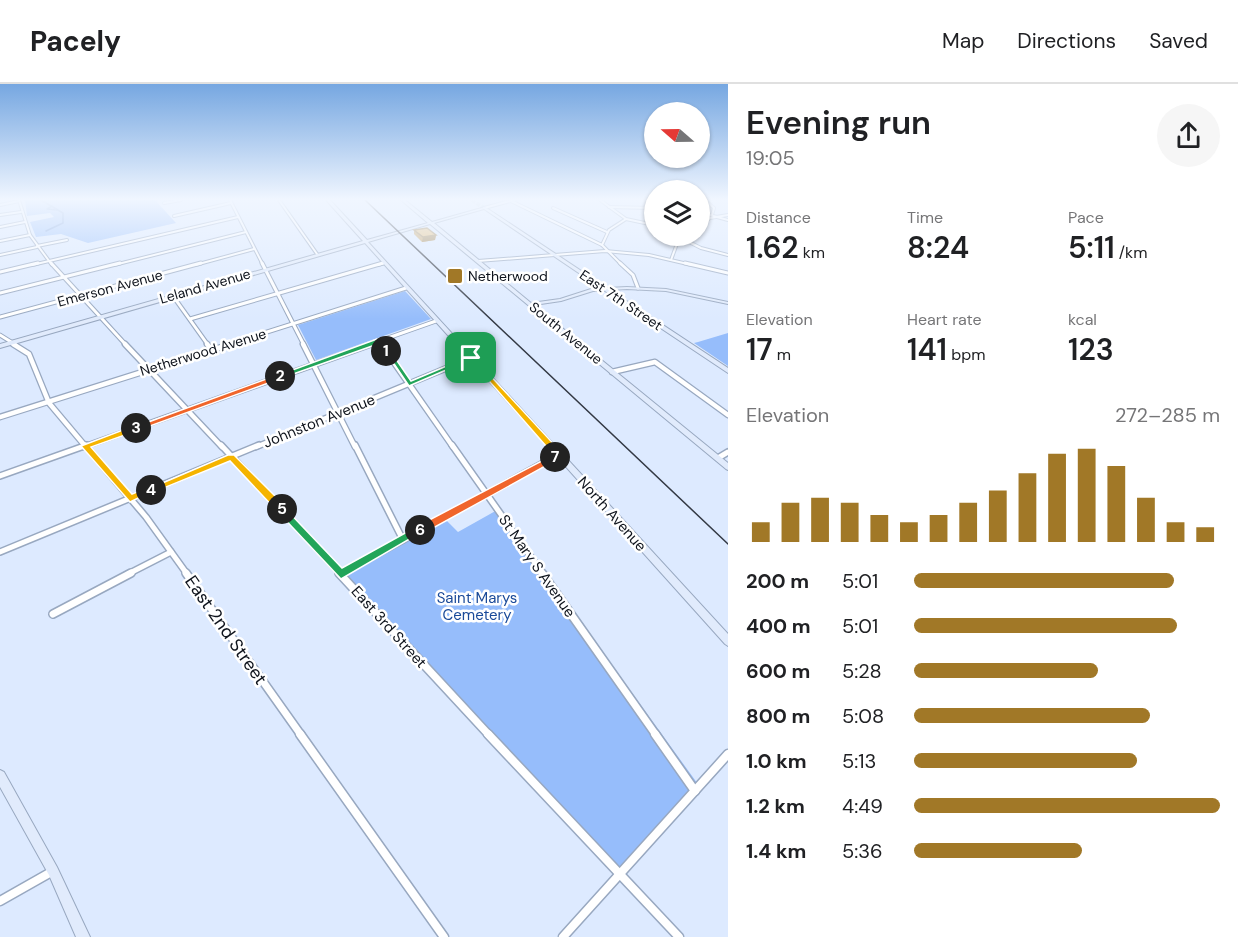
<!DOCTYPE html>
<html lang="en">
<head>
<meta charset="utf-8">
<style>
  :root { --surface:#fff; --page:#f6f6f6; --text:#202124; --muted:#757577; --line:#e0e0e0; --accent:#a17827 }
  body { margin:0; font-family:"DM Sans",sans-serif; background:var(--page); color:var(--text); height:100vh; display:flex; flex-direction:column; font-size:22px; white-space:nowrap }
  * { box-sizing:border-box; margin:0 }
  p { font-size:20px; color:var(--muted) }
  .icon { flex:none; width:33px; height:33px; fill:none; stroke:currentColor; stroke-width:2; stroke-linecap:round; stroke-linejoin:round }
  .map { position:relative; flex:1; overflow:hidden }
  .details { display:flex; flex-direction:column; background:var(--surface); width:510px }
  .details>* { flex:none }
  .needle { width:39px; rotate:290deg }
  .buttons { position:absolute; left:644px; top:18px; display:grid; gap:12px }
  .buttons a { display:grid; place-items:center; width:66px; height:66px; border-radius:50%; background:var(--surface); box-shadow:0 2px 4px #0004; font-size:30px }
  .pin { position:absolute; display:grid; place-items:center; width:51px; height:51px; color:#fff; margin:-26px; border-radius:12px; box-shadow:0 3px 9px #0006 }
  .km { position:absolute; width:30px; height:30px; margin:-15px; border-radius:50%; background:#222; color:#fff; font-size:16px; line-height:30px; text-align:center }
  .round { display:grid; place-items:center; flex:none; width:63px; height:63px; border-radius:32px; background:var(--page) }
  .overview { display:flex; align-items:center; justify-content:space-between; height:102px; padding:0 18px }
  h1 { font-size:33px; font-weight:600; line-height:45px }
  .stats { display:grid; grid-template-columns:repeat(3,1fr); gap:9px; height:102px; padding:6px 18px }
  .stats div { display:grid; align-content:center }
  .stats b { font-size:30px; font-weight:600 }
  .stats small { font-size:16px; font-weight:400 }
  .stats p { font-size:16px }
  .chart { height:168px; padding:12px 18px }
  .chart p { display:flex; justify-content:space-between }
  .chart svg { width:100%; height:108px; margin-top:6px; stroke:var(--accent); stroke-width:6 }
  ul { padding:0 18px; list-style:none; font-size:20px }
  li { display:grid; grid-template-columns:96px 72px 1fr; align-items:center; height:45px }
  li i { height:15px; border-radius:8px; background:var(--accent) }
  header { display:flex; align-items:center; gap:36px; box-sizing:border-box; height:84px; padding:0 30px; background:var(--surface); border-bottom:2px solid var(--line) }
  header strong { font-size:28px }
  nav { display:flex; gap:33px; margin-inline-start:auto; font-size:21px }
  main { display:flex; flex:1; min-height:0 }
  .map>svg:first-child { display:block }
  .green { fill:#96bdfb }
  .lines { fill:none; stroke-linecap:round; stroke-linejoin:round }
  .stream { stroke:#6b94d6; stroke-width:1.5 }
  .secondary-tunnel { stroke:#becadd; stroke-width:4; stroke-dasharray:4 1.5; stroke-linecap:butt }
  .street-far5-casing { stroke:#98a8c0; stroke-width:4 }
  .street-far4-casing { stroke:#98a8c0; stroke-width:5 }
  .street-far3-casing { stroke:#98a8c0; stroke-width:7 }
  .street-far2-casing { stroke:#98a8c0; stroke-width:8 }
  .street-far1-casing { stroke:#98a8c0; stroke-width:10 }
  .street-casing { stroke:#98a8c0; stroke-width:11 }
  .secondary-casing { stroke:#98a8c0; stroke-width:2 }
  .street-far5 { stroke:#fff; stroke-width:2 }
  .street-far4 { stroke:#fff; stroke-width:3 }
  .street-far3 { stroke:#fff; stroke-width:4.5 }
  .street-far2 { stroke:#fff; stroke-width:5 }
  .street-far1 { stroke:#fff; stroke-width:7 }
  .street { stroke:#fff; stroke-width:8 }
  .secondary { fill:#e1ebfc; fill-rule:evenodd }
  .rail { stroke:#333944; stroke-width:1.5 }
  .wall { fill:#c69f5d }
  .shaded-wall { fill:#a1824c }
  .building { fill:#e6b96c; stroke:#a1824c; stroke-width:1.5 }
  .split-1 { fill:#22a559; stroke:#fff; stroke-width:1.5 }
  .split-2 { fill:#22a559; stroke:#fff; stroke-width:1.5 }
  .split-3 { fill:#f0652b; stroke:#fff; stroke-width:1.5 }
  .split-4 { fill:#f5b400; stroke:#fff; stroke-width:1.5 }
  .split-5 { fill:#f5b400; stroke:#fff; stroke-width:1.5 }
  .split-6 { fill:#22a559; stroke:#fff; stroke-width:1.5 }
  .split-7 { fill:#f0652b; stroke:#fff; stroke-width:1.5 }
  .split-8 { fill:#f5b400; stroke:#fff; stroke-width:1.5 }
  .poi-dot { fill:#a17827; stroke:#fff; stroke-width:2 }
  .labels { text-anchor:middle; stroke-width:5; stroke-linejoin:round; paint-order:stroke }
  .far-poi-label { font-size:14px; fill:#0e131c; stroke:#fff; text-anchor:start }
  .far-street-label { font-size:14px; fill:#0e131c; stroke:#fff }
  .street-label { font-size:15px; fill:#0e131c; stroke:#fff }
  .park-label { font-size:15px; fill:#1a4a99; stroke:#fff }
  .near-street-label { font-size:18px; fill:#0e131c; stroke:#fff }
</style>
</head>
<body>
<header>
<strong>Pacely</strong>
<nav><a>Map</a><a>Directions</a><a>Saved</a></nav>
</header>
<main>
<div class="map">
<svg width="728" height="853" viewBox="0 0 728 853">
  <rect width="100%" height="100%" fill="#ddeaff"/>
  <g class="green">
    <path d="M25 116H155L176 139 88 159 61 150 36 153 30 138 54 133 50 129 27 132Z"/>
    <path d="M405 207 431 235 316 276 298 241Z"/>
    <path d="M728 249V282L694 259 698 258Z"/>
    <path d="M499 425 700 703 623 787 343 491 445 435 458 448Z"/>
  </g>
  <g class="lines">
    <g class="stream">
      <path d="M41 116 63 129V139L46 147"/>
      <path d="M52 122 47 125 57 126"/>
    </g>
    <path class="secondary-tunnel" d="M472 116 484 124"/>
    <defs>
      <g id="street-far5">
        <path d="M19 116 30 151 52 181"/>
        <path d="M230 116 263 181"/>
        <path d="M279 116 317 170"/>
        <path d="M600 116 626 135 654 141"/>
        <path d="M705 116 714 124 712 131"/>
        <path d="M511 117 602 161"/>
        <path d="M164 119 181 116"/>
        <path d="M0 121 19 117"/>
        <path d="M609 123 654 124"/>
        <path d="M484 124 514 116"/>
        <path d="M553 124 607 148"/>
        <path d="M699 128 728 136"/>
        <path d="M0 131 21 128"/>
        <path d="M174 132 231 119"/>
        <path d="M699 141 710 134 728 131"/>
        <path d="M0 143 25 138"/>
        <path d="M677 152 701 164 728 171"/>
        <path d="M0 157 30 151"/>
        <path d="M37 162 67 156"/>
        <path d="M0 171 37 163"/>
        <path d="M671 176 678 157 676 152"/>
        <path d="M478 177 605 167 649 171 692 181"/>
        <path d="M32 181 238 133"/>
        <path d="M114 181 246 148"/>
        <path d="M195 181 254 165"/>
        <path d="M378 181 384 179"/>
        <path d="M622 181 602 161 609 146 626 135"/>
      </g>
      <g id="street-far4">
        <path d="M51 179 126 261"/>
        <path d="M262 179 304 261"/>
        <path d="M620 179 633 191 638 204"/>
        <path d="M685 179 728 189"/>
        <path d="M0 188 38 179"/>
        <path d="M0 209 120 179"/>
        <path d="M173 212 208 261"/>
        <path d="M0 233 201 179"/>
        <path d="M190 235 383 179"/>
        <path d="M0 251 16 261"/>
        <path d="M379 257 382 261"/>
        <path d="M226 261 406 204"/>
        <path d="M368 261 436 237"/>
      </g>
      <g id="street-far3">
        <path d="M13 260 29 270 49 319 86 363"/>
        <path d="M125 260 222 363"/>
        <path d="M207 260 211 265"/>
        <path d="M303 260 355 363"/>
        <path d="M381 260 453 363"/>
        <path d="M612 288 655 278 728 331"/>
        <path d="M0 333 231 260"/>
        <path d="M83 363 372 260"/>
        <path d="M256 363 471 274"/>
      </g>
      <g id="street-far2">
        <path d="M85 361 146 433 187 490"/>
        <path d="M221 361 341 490"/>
        <path d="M355 361 403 456"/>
        <path d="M452 361 543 490"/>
        <path d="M718 374 728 368"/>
        <path d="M0 392 87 361"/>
        <path d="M0 468 259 361"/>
        <path d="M128 490 171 468"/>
        <path d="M341 490 558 371"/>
      </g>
      <g id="street-far1">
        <path d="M186 489 301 651"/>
        <path d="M339 489 489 651"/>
        <path d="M542 489 656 651"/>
        <path d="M341 490 343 489"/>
        <path d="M53 530 131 489"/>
      </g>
      <g id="street">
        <path d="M300 650 444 853"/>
        <path d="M488 650 679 853"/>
        <path d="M655 650 695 707"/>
        <path d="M0 817 53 787"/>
        <path d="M563 853 728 670"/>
      </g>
      <g id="secondary">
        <path d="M326 116H330L367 156 428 139 401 116H405L432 138 485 123 607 204 627 203 666 205 728 218V220L666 207 627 205 610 206 728 284V289L605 207H593L561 217 534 221 728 379V386L726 385 430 140 368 158 728 550V562L725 560 365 159 0 264V260L363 157ZM484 125 601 204 591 205 560 215 531 219 434 139Z"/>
        <path d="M0 686 4 688 57 783 90 853H76L49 791 0 703Z"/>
      </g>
    </defs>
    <use href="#street-far5" class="street-far5-casing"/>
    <use href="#street-far4" class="street-far4-casing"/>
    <use href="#street-far3" class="street-far3-casing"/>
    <use href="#street-far2" class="street-far2-casing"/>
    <use href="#street-far1" class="street-far1-casing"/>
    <use href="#street" class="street-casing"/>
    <use href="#secondary" class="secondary-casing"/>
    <use href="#street-far5" class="street-far5"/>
    <use href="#street-far4" class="street-far4"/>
    <use href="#street-far3" class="street-far3"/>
    <use href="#street-far2" class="street-far2"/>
    <use href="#street-far1" class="street-far1"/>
    <use href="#street" class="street"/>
    <use href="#secondary" class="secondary"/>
    <path class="rail" d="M365 116 728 460"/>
  </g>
  <path class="wall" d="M414 146 436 151 435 156 422 158 414 150Z"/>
  <path class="shaded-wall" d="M436 151 435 156 422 158 423 153Z"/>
  <path class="building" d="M427 144 436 151 423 153 414 146Z"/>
  <linearGradient id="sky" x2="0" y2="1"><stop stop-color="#76a7e1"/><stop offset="0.49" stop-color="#f0f6ff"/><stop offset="1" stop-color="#f0f6ff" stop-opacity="0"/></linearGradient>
  <rect width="728" height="235" fill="url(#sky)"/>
  <path class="split-1" d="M384 265H389L411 297 468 273 474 274 409 302Z"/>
  <path class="split-2" d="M377 255H382L389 268H384L378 260 282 294 276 292Z"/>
  <path class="split-3" d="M280 290 282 294 139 346 132 344Z"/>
  <path class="split-4" d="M136 341 139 346 91 363 132 410 151 402 155 406 130 418 81 362Z"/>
  <path class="split-5" d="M228 371H234L285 422V428H278L230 377 154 408 146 406Z"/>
  <path class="split-6" d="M282 421 342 484 416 443 420 442 425 446 341 495 278 428V422Z"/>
  <path class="split-7" d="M555 370 558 371V375L424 449H416V443Z"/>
  <path class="split-8" d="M468 273H473L562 369V373L552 375 553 370Z"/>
  <rect class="poi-dot" x="447" y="184" width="16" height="16" rx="3"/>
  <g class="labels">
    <g class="far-poi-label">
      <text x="468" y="197">Netherwood</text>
    </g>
    <g class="far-street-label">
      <text transform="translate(205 202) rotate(-16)" y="5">Leland Avenue</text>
      <text transform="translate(110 204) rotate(-15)" y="5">Emerson Avenue</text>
      <text transform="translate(621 216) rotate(34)" y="5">East 7th Street</text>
      <text transform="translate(566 249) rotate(39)" y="5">South Avenue</text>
      <text transform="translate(203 268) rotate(-17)" y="5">Netherwood Avenue</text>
    </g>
    <g class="street-label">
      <text transform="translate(319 337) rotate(-22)" y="5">Johnston Avenue</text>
      <text transform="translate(612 430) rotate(48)" y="5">North Avenue</text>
      <text transform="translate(537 482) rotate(55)" y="5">St Mary S Avenue</text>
      <text transform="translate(389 543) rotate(48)" y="5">East 3rd Street</text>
    </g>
    <g class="park-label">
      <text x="477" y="519">Saint Marys<tspan x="477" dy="17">Cemetery</tspan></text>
    </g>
    <g class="near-street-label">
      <text transform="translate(226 546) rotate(55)" y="6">East 2nd Street</text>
    </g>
  </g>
</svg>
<div class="buttons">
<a><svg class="needle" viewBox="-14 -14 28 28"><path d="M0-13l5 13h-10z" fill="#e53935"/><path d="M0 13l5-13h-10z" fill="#757577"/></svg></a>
<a><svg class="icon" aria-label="layers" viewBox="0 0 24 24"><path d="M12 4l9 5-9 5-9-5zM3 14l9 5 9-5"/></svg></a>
</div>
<div class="pin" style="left:471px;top:274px;background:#1e9e55"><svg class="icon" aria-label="arrive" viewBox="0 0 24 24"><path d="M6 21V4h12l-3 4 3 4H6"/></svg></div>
<b class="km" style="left:386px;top:267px">1</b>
<b class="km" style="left:280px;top:292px">2</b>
<b class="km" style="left:136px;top:344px">3</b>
<b class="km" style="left:151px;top:406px">4</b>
<b class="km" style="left:282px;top:425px">5</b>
<b class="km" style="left:420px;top:446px">6</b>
<b class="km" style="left:555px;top:373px">7</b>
</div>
<section class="details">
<div class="overview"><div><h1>Evening run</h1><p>19:05</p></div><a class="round"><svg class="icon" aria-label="share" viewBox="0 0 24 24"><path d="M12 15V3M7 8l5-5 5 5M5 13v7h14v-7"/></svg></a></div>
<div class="stats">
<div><p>Distance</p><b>1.62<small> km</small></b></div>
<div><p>Time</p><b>8:24</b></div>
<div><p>Pace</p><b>5:11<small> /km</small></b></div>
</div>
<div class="stats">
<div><p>Elevation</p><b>17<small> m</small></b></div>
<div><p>Heart rate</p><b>141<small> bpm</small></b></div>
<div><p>kcal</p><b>123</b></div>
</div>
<div class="chart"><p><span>Elevation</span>272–285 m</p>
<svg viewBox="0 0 160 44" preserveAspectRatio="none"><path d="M5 44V36M15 44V28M25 44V26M35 44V28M45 44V33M55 44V36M65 44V33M75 44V28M85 44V23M95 44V16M105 44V8M115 44V6M125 44V13M135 44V26M145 44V36M155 44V38"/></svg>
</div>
<ul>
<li><b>200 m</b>5:01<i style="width:85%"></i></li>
<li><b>400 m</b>5:01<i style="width:86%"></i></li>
<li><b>600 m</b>5:28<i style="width:60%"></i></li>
<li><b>800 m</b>5:08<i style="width:77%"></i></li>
<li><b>1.0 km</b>5:13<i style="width:73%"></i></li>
<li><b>1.2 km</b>4:49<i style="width:100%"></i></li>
<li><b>1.4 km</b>5:36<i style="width:55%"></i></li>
</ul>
</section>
</main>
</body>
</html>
